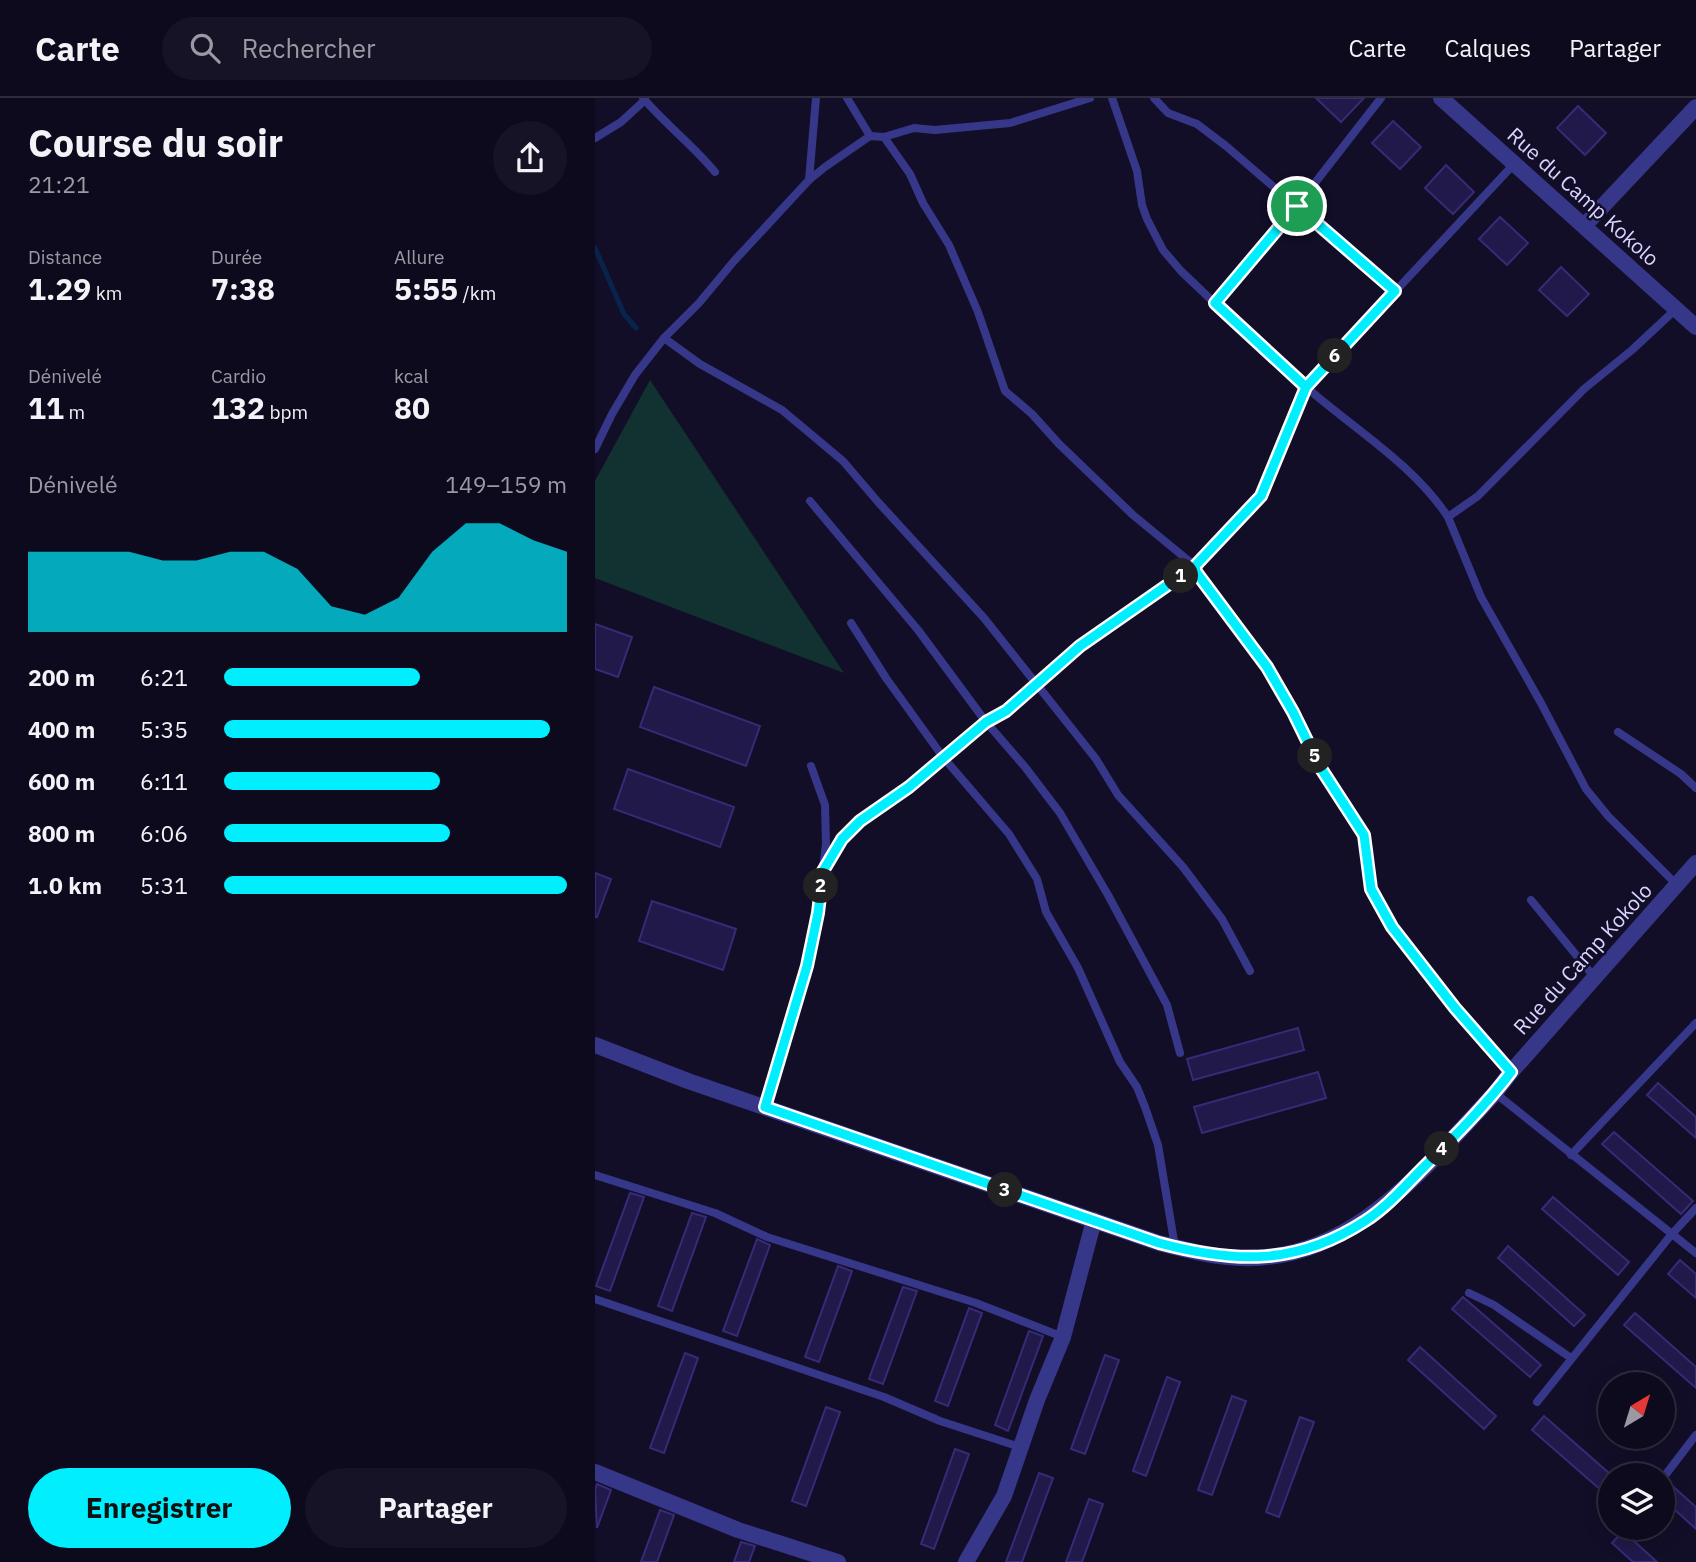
<!DOCTYPE html>
<html lang="fr">
<head>
<meta charset="utf-8">
<style>
  :root { --surface:#0e0a1e; --page:#171327; --text:#f1f3f6; --muted:#9b9aa4; --line:#2e2b3c; --accent:#01eeff }
  body { margin:0; font-family:"IBM Plex Sans",sans-serif; background:var(--page); color:var(--text); height:100vh; display:flex; flex-direction:column; font-size:26px; white-space:nowrap }
  * { box-sizing:border-box; margin:0 }
  p { font-size:23px; color:var(--muted) }
  .icon { flex:none; width:38px; height:38px; fill:none; stroke:currentColor; stroke-width:2; stroke-linecap:round; stroke-linejoin:round }
  .map { position:relative; flex:1; overflow:hidden }
  .sheet { display:flex; flex-direction:column; background:var(--surface); width:595px }
  .sheet>* { flex:none }
  .needle { width:46px; rotate:38deg }
  .controls { position:absolute; left:1003px; top:1274px; display:grid; gap:14px }
  .controls a { display:grid; place-items:center; width:77px; height:77px; border-radius:50%; background:var(--surface); box-shadow:0 4px 18px #0003,0 0 0 2px var(--line); font-size:35px }
  .pin { position:absolute; display:grid; place-items:center; width:60px; height:60px; color:#fff; margin:-30px; border:4px solid #fff; border-radius:50%; box-shadow:0 2px 7px #0007 }
  .km { position:absolute; width:35px; height:35px; margin:-18px; border-radius:50%; background:#222; color:#fff; font-size:19px; line-height:35px; text-align:center }
  .round { display:grid; place-items:center; flex:none; width:74px; height:74px; border-radius:37px; background:var(--page) }
  .head { display:flex; align-items:center; justify-content:space-between; height:119px; padding:0 28px }
  h1 { font-size:38px; font-weight:700; line-height:52px }
  .stats { display:grid; grid-template-columns:repeat(3,1fr); gap:10px; height:119px; padding:7px 28px }
  .stats div { display:grid; align-content:center }
  .stats b { font-size:30px; font-weight:700 }
  .stats small { font-size:19px; font-weight:400 }
  .stats p { font-size:19px }
  .chart { height:196px; padding:14px 28px }
  .chart p { display:flex; justify-content:space-between }
  .chart svg { width:100%; height:126px; margin-top:7px; fill:var(--accent); opacity:.7 }
  .action { display:flex; gap:14px; margin-top:auto; padding:14px 28px }
  .action a { flex:1; height:80px; border-radius:42px; background:var(--accent); color:#111; font-size:28px; font-weight:700; line-height:80px; text-align:center }
  .action a+a { background:var(--page); color:var(--text) }
  ul { padding:0 28px; list-style:none; font-size:23px }
  li { display:grid; grid-template-columns:112px 84px 1fr; align-items:center; height:52px }
  li i { height:18px; border-radius:9px; background:var(--accent) }
  header { display:flex; align-items:center; gap:42px; box-sizing:border-box; height:98px; padding:0 35px; background:var(--surface); border-bottom:2px solid var(--line) }
  header strong { font-size:33px }
  nav { display:flex; gap:38px; margin-inline-start:auto; font-size:24px }
  .search { width:490px; height:63px; background:var(--page); display:flex; align-items:center; gap:18px; box-sizing:border-box; padding:0 24px; border-radius:38px; color:var(--muted); font-size:26px }
  main { display:flex; flex:1; min-height:0 }
  .map>svg:first-child { display:block }
  .green { fill:#113230 }
  .lines { fill:none; stroke-linecap:round; stroke-linejoin:round }
  .stream { stroke:#09244c; stroke-width:5 }
  .building { fill:#21194a; stroke:#372a77; stroke-width:2 }
  .lane { stroke:#37378a; stroke-width:8 }
  .street { stroke:#37378a; stroke-width:16 }
  .route-casing { stroke:#fff; stroke-width:14 }
  .route { stroke:#01eeff; stroke-width:9 }
  .labels { text-anchor:middle; stroke-width:5; stroke-linejoin:round; paint-order:stroke }
  .street-label { font-size:21px; fill:#d9d5ff; stroke:#120e28 }
</style>
</head>
<body>
<header>
<strong>Carte</strong>
<div class="search"><svg class="icon" aria-label="search" viewBox="0 0 24 24"><circle cx="10" cy="10" r="6"/><path d="M15 15l6 6"/></svg>Rechercher</div>
<nav><a>Carte</a><a>Calques</a><a>Partager</a></nav>
</header>
<main>
<section class="sheet">
<div class="head"><div><h1>Course du soir</h1><p>21:21</p></div><a class="round"><svg class="icon" aria-label="share" viewBox="0 0 24 24"><path d="M12 15V3M7 8l5-5 5 5M5 13v7h14v-7"/></svg></a></div>
<div class="stats">
<div><p>Distance</p><b>1.29<small> km</small></b></div>
<div><p>Durée</p><b>7:38</b></div>
<div><p>Allure</p><b>5:55<small> /km</small></b></div>
</div>
<div class="stats">
<div><p>Dénivelé</p><b>11<small> m</small></b></div>
<div><p>Cardio</p><b>132<small> bpm</small></b></div>
<div><p>kcal</p><b>80</b></div>
</div>
<div class="chart"><p><span>Dénivelé</span>149–159 m</p>
<svg viewBox="0 0 160 44" preserveAspectRatio="none"><path d="M0 44V16L10 16L20 16L30 16L40 19L50 19L60 16L70 16L80 22L90 35L100 38L110 32L120 16L130 6L140 6L150 12L160 16V44z"/></svg>
</div>
<ul>
<li><b>200 m</b>6:21<i style="width:57%"></i></li>
<li><b>400 m</b>5:35<i style="width:95%"></i></li>
<li><b>600 m</b>6:11<i style="width:63%"></i></li>
<li><b>800 m</b>6:06<i style="width:66%"></i></li>
<li><b>1.0 km</b>5:31<i style="width:100%"></i></li>
</ul>
<div class="action"><a>Enregistrer</a><a>Partager</a></div>
</section>
<div class="map">
<svg width="1101" height="1464" viewBox="0 0 1101 1464">
  <rect width="100%" height="100%" fill="#120e28"/>
  <path class="green" d="M55 282 249 575 0 480V383Z"/>
  <g class="lines">
    <path class="stream" d="M0 150 29 216 41 230"/>
  </g>
  <g class="building">
    <path d="M721 0H769L746 24Z"/>
    <path d="M983 8 1011 35 990 57 962 30Z"/>
    <path d="M798 23 826 49 805 71 777 45Z"/>
    <path d="M851 67 879 94 858 116 830 90Z"/>
    <path d="M905 119 933 145 912 167 884 141Z"/>
    <path d="M966 169 994 196 972 218 944 192Z"/>
    <path d="M0 526 37 539 23 579 0 571Z"/>
    <path d="M59 589 165 628 151 668 45 629Z"/>
    <path d="M33 671 139 709 125 749 19 711Z"/>
    <path d="M0 775 16 781 2 819H0Z"/>
    <path d="M57 803 141 831 128 872 44 843Z"/>
    <path d="M703 930 709 952 598 982 592 961Z"/>
    <path d="M723 974 731 1000 607 1035 599 1009Z"/>
    <path d="M1063 985 1101 1019V1040L1052 997Z"/>
    <path d="M1019 1034 1098 1103 1086 1116 1007 1046Z"/>
    <path d="M35 1095 49 1099 15 1193 1 1188Z"/>
    <path d="M958 1099 1034 1164 1023 1177 947 1111Z"/>
    <path d="M97 1115 111 1119 77 1213 63 1208Z"/>
    <path d="M162 1141 175 1147 142 1238 128 1233Z"/>
    <path d="M913 1148 990 1217 979 1228 903 1160Z"/>
    <path d="M1085 1162 1101 1176V1200L1073 1176Z"/>
    <path d="M243 1168 257 1173 224 1264 210 1259Z"/>
    <path d="M308 1189 322 1193 288 1286 274 1281Z"/>
    <path d="M868 1199 946 1267 935 1279 857 1211Z"/>
    <path d="M374 1210 387 1215 353 1308 340 1303Z"/>
    <path d="M1040 1215 1101 1269V1290L1029 1227Z"/>
    <path d="M434 1233 448 1238 413 1333 400 1327Z"/>
    <path d="M825 1249 901 1318 889 1331 813 1262Z"/>
    <path d="M90 1255 103 1260 69 1355 55 1350Z"/>
    <path d="M510 1257 524 1262 490 1356 476 1351Z"/>
    <path d="M572 1279 585 1284 551 1378 538 1373Z"/>
    <path d="M637 1298 651 1303 617 1397 603 1392Z"/>
    <path d="M231 1309 245 1314 211 1408 197 1403Z"/>
    <path d="M949 1318 1015 1376V1400L937 1332Z"/>
    <path d="M705 1319 719 1324 684 1419 671 1414Z"/>
    <path d="M360 1351 374 1356 339 1451 326 1446Z"/>
    <path d="M444 1375 458 1380 427 1464H411Z"/>
    <path d="M1073 1384 1101 1409V1431L1068 1401V1386Z"/>
    <path d="M2 1386 16 1392 2 1430 0 1391Z"/>
    <path d="M494 1401 508 1406 487 1464H471Z"/>
    <path d="M65 1412 79 1417 62 1464H46Z"/>
    <path d="M1028 1433 1062 1464H1038L1017 1445Z"/>
    <path d="M146 1444 160 1448 154 1464H139Z"/>
  </g>
  <g class="lines">
    <g class="lane">
      <path d="M48 0C70 26 98 47 120 74"/>
      <path d="M252 0 275 38"/>
      <path d="M517 0 542 73 547 107 552 121 568 152 586 173C627 212 668 252 711 289 759 331 818 366 853 419L886 499 946 605 991 691 1013 718 1082 787"/>
      <path d="M559 0 573 15 602 26 631 48 800 193"/>
      <path d="M289 39 315 76 328 105 354 147 383 214 410 293 437 316 464 346 538 417 600 468 604 481 637 521 672 569 698 614 725 669 769 737 776 791 797 829 860 910 916 974"/>
      <path d="M0 40 26 24 50 2"/>
      <path d="M214 82 221 0"/>
      <path d="M620 205 702 108 786 0"/>
      <path d="M69 240 105 266 187 312 248 363 283 404 389 520 501 661 523 697 588 769 627 821 655 873"/>
      <path d="M0 351 17 316 40 277 69 240 104 205 139 163 214 82 230 69 275 38 289 39 319 30 340 32 415 25 495 0"/>
      <path d="M215 403 323 532 391 624 430 669 465 715 513 797 563 890 572 907 585 955"/>
      <path d="M853 419 883 398 989 291 1037 252 1081 211"/>
      <path d="M256 525 291 580 348 659 414 736 442 781 451 814 483 870 525 964 542 989 550 1009 563 1047 580 1149"/>
      <path d="M1023 634 1086 676 1101 690"/>
      <path d="M228 773 247 741 265 723 323 683 348 659 391 624 411 613 439 586 502 534 528 519 600 468 666 398 711 289 919 66"/>
      <path d="M936 802 1000 880"/>
      <path d="M900 995 1101 1155"/>
      <path d="M170 1009 212 868 223 815 231 746 230 707 216 668"/>
      <path d="M976 1057 1101 925"/>
      <path d="M0 1077 120 1115 172 1139 381 1205 468 1239"/>
      <path d="M874 1195 899 1207 976 1260"/>
      <path d="M0 1201 289 1299 345 1323 425 1349"/>
      <path d="M942 1304 1076 1137 1101 1110"/>
      <path d="M1068 1380 1101 1337"/>
    </g>
    <g class="street">
      <path d="M846 0 1101 229"/>
      <path d="M989 128 1101 9"/>
      <path d="M0 947 93 983 564 1145C587 1151 609 1157 632 1159 752 1172 827 1072 900 995L916 974 1101 765"/>
      <path d="M0 1374 143 1432 243 1464"/>
      <path d="M371 1464 409 1398 442 1302 468 1239 499 1122"/>
    </g>
  </g>
  <g class="lines">
    <defs>
      <path id="route" d="M702 108 620 205 711 289 666 398 600 468 485 548 411 613 391 624 314 689 265 723 247 741 228 773 223 815 212 868 170 1009 564 1145C639 1165 701 1168 770 1123 792 1109 810 1088 829 1069 859 1039 890 1008 916 974L860 910 797 829 776 791 769 737 725 669 698 614 672 569 601 474 600 468 666 398 711 289 800 193 702 108"/>
    </defs>
    <use href="#route" class="route-casing"/>
    <use href="#route" class="route"/>
  </g>
  <g class="labels">
    <g class="street-label">
      <text transform="translate(988 99) rotate(42)" y="7">Rue du Camp Kokolo</text>
      <text transform="translate(988 861) rotate(-48)" y="7">Rue du Camp Kokolo</text>
    </g>
  </g>
</svg>
<div class="controls">
<a><svg class="needle" viewBox="-14 -14 28 28"><path d="M0-13l5 13h-10z" fill="#e53935"/><path d="M0 13l5-13h-10z" fill="#9b9aa4"/></svg></a>
<a><svg class="icon" aria-label="layers" viewBox="0 0 24 24"><path d="M12 4l9 5-9 5-9-5zM3 14l9 5 9-5"/></svg></a>
</div>
<div class="pin" style="left:702px;top:108px;background:#1e9e55"><svg class="icon" aria-label="arrive" viewBox="0 0 24 24"><path d="M6 21V4h12l-3 4 3 4H6"/></svg></div>
<b class="km" style="left:586px;top:478px">1</b>
<b class="km" style="left:226px;top:788px">2</b>
<b class="km" style="left:410px;top:1092px">3</b>
<b class="km" style="left:847px;top:1051px">4</b>
<b class="km" style="left:720px;top:658px">5</b>
<b class="km" style="left:740px;top:258px">6</b>
</div>
</main>
</body>
</html>
